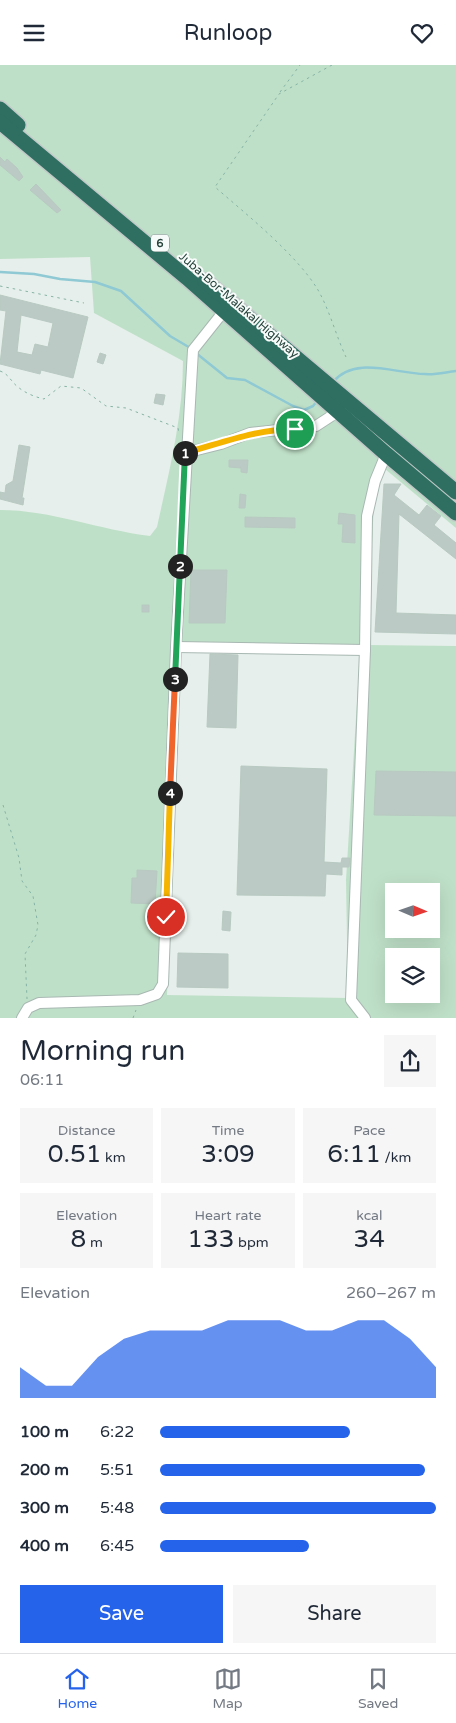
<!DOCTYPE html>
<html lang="en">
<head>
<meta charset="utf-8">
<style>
  :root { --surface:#fff; --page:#f6f6f7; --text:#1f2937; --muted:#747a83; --line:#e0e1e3; --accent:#2563eb }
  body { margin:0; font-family:"Varela Round",sans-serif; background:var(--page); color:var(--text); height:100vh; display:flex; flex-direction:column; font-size:19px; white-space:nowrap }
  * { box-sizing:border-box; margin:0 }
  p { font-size:16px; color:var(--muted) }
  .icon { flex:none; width:28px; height:28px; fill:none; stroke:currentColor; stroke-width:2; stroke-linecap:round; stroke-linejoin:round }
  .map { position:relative; height:953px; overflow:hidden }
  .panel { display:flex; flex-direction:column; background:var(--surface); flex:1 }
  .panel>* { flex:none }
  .needle { width:32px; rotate:92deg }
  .buttons { position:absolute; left:385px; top:818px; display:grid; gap:10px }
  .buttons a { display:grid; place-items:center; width:55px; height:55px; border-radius:0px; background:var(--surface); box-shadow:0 5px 20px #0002; font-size:25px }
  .pin { position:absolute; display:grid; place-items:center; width:42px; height:42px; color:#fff; margin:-21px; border:2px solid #fff; border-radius:50%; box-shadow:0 1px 5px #0007 }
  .km { position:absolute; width:25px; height:25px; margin:-12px; border-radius:50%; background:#222; color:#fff; font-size:14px; line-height:25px; text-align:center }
  .round { display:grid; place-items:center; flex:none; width:52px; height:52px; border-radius:0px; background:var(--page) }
  .headline { display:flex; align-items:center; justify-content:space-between; height:85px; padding:0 20px }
  h1 { font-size:28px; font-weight:600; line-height:38px }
  .stats { display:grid; grid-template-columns:repeat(3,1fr); gap:8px; height:85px; padding:5px 20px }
  .stats div { display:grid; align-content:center; border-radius:0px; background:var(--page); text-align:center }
  .stats b { font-size:25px; font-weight:600 }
  .stats small { font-size:14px; font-weight:400 }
  .stats p { font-size:14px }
  .chart { height:140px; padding:10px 20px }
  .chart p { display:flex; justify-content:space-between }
  .chart svg { width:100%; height:90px; margin-top:5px; fill:var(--accent); opacity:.7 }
  .action { display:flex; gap:10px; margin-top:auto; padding:10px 20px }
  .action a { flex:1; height:58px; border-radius:0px; background:var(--accent); color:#fff; font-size:20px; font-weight:600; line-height:58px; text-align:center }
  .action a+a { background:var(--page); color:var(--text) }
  ul { padding:0 20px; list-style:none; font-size:16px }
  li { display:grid; grid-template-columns:80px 60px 1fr; align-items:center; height:38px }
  li i { height:12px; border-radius:6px; background:var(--accent) }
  header { display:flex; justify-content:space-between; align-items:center; height:65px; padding:0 20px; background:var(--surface); font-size:22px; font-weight:600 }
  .tabs { display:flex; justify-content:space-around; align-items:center; height:70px; border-top:1px solid var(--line); background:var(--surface); font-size:14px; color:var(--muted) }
  .tabs a { display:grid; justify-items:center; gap:2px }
  .tabs .current { color:var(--accent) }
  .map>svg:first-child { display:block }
  .green { fill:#bfe0c8; fill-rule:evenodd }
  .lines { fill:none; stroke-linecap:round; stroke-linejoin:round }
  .stream { stroke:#8ec9d4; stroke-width:2.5 }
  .building { fill:#bbcac4; stroke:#b8c9c2; fill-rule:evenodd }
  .minor-casing { stroke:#a8b8b2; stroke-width:12 }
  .highway-casing { stroke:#c2cac8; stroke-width:18 }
  .path { stroke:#86b3a5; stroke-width:1; stroke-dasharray:2.5 4; stroke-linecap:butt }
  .minor { stroke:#fff; stroke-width:10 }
  .highway { stroke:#2f6f62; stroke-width:15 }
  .split-1-casing { stroke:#fff; stroke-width:10 }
  .split-2-casing { stroke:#fff; stroke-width:10 }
  .split-3-casing { stroke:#fff; stroke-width:10 }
  .split-4-casing { stroke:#fff; stroke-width:10 }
  .split-5-casing { stroke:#fff; stroke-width:10 }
  .split-1 { stroke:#f5b400; stroke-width:6 }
  .split-2 { stroke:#22a559; stroke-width:6 }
  .split-3 { stroke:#22a559; stroke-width:6 }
  .split-4 { stroke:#f0652b; stroke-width:6 }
  .split-5 { stroke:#f5b400; stroke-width:6 }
  .labels { text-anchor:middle; stroke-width:4; stroke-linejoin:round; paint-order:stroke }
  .shield { fill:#f7fbf9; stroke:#637a73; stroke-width:1 }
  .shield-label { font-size:11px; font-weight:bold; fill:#24423a }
  .street-label { font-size:12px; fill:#24423a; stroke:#f7fbf9 }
</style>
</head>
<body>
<header><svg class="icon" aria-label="menu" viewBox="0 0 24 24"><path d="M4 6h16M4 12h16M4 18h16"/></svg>Runloop<svg class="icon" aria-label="heart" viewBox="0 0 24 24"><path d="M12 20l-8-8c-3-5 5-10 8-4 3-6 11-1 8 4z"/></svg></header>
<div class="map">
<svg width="456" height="953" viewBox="0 0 456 953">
  <rect width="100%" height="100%" fill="#e6efeb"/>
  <path class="green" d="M0 0H456V463L385 404 375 417 367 580 456 581V953H0V445C51 445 100 465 150 471L157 462C169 407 183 353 183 296L94 248 90 192 0 194ZM179 584 360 588 346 815 348 933 167 930ZM394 826H431V864H394ZM394 891H431V929H394Z"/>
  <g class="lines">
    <g class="stream">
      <path d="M0 207 34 209 60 214 95 217 121 226 170 271 192 284"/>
      <path d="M196 288 227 313 245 315 293 341 304 345 313 341 318 335"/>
      <path d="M333 317C355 290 396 309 425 309 435 310 446 307 456 306"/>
    </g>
  </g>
  <g class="building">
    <path d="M0 92 5 97 7 94 17 103 23 112 19 116 0 100Z"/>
    <path d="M36 119 61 145 57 148 30 125Z"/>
    <path d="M0 230 88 252 73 313 41 305 40 309 0 299 6 246 0 245ZM21 250 53 258 48 282 35 279 32 290 17 287Z"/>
    <path d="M100 288 106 290 103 299 97 297Z"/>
    <path d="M156 329 165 330 163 340 154 338Z"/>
    <path d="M19 380 30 382 22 433H24L23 440 0 434V427L5 428 6 420 13 416Z"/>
    <path d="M229 395H248L247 408 241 407V403L229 402Z"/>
    <path d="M384 419H401L394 430 419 450 427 440 441 451 434 460 456 478V494L399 449 396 548 456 550V569L375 567Z"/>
    <path d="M240 429 246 430 245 443H239Z"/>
    <path d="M339 448 355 450V478L342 477 343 459H338Z"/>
    <path d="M245 452 295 453V463L245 462Z"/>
    <path d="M191 505H227L225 558H189Z"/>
    <rect x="142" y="540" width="7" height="7"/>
    <path d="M210 589 238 590 236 663 207 662Z"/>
    <path d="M241 701 327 704 324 797 341 798 342 793H350L349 802H342V810L326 809 325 831 237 830Z"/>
    <path d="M376 706 456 707V751L374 750Z"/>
    <path d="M137 805 157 806 155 839 131 838 132 813H137Z"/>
    <path d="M223 846 231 847 230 866 222 865Z"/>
    <path d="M178 888 228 889V923L177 922Z"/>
  </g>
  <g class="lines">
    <defs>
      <g id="minor">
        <path d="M185 388 221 379 250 368 316 361 339 346"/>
        <path d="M176 582 365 585"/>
        <path d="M22 953 28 943 39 938 140 935 157 929 163 919 176 582 193 285 224 246"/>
        <path d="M365 953 351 935 365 585 367 451 375 416 386 389"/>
      </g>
      <g id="highway">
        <path d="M0 44 18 60"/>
        <path d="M0 57 187 213 386 389 456 448"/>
        <path d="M205 216 456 427"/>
      </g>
    </defs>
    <use href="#minor" class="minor-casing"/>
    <use href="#highway" class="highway-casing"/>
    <g class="path">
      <path d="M332 0 279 29 215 122C246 149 297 190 318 225 330 246 336 271 346 292"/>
      <path d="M280 27 300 0"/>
      <path d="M0 221 84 238"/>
      <path d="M0 306C9 309 11 317 18 322 25 328 35 332 44 334L61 321 81 323 106 341 126 343 178 363 179 368"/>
      <path d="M3 740 19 793 22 816 33 831 38 860 36 870 25 889 27 934"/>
      <path d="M133 953 136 945"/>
    </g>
    <use href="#minor" class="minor"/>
    <use href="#highway" class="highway"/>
  </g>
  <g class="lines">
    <defs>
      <path id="split-1" d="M185 388C222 378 257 364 295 364"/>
      <path id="split-2" d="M180 501 185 388"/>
      <path id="split-3" d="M175 614 180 501"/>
      <path id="split-4" d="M170 728 175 614"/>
      <path id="split-5" d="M166 852 170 728"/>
    </defs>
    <use href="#split-1" class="split-1-casing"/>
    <use href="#split-2" class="split-2-casing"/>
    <use href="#split-3" class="split-3-casing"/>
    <use href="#split-4" class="split-4-casing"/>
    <use href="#split-5" class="split-5-casing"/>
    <use href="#split-1" class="split-1"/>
    <use href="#split-2" class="split-2"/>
    <use href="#split-3" class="split-3"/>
    <use href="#split-4" class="split-4"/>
    <use href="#split-5" class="split-5"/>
  </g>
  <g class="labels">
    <rect class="shield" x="151" y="169.5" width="18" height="17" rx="4"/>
    <g class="shield-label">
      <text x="160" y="182">6</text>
    </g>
    <g class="street-label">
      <text transform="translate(239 240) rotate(41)" y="4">Juba-Bor-Malakal Highway</text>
    </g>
  </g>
</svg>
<div class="buttons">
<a><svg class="needle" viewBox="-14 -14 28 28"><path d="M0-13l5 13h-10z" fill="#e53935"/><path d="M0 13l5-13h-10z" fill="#747a83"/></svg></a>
<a><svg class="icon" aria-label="layers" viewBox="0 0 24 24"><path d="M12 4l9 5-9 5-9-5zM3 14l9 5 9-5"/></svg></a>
</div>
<div class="pin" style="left:295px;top:364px;background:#1e9e55"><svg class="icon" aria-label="arrive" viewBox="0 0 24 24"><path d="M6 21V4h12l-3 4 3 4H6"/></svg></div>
<div class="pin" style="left:166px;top:852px;background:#d93025"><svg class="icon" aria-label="check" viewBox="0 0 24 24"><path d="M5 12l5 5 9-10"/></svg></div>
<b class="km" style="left:185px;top:388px">1</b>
<b class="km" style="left:180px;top:501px">2</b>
<b class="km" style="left:175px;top:614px">3</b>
<b class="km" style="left:170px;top:728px">4</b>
</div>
<section class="panel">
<div class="headline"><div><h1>Morning run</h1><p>06:11</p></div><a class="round"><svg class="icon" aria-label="share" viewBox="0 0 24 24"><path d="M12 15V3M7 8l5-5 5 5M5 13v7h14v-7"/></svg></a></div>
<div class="stats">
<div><p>Distance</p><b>0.51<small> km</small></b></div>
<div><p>Time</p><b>3:09</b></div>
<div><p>Pace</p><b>6:11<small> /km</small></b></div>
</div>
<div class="stats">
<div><p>Elevation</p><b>8<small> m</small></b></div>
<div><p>Heart rate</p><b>133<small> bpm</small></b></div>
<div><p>kcal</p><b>34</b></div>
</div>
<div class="chart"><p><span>Elevation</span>260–267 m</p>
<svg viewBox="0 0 160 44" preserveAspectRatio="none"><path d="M0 44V29L10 38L20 38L30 24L40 15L50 11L60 11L70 11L80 6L90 6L100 6L110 11L120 11L130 6L140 6L150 15L160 29V44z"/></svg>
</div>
<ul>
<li><b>100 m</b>6:22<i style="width:69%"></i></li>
<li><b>200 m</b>5:51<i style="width:96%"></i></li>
<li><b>300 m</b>5:48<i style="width:100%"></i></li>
<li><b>400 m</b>6:45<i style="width:54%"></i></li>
</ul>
<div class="action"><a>Save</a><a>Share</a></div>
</section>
<nav class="tabs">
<a class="current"><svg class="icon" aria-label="home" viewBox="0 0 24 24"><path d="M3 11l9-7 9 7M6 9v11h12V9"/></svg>Home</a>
<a><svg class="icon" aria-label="map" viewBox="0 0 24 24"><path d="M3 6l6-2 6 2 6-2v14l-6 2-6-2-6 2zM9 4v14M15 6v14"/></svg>Map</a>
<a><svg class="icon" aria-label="saved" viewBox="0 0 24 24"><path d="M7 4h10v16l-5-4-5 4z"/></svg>Saved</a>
</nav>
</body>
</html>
